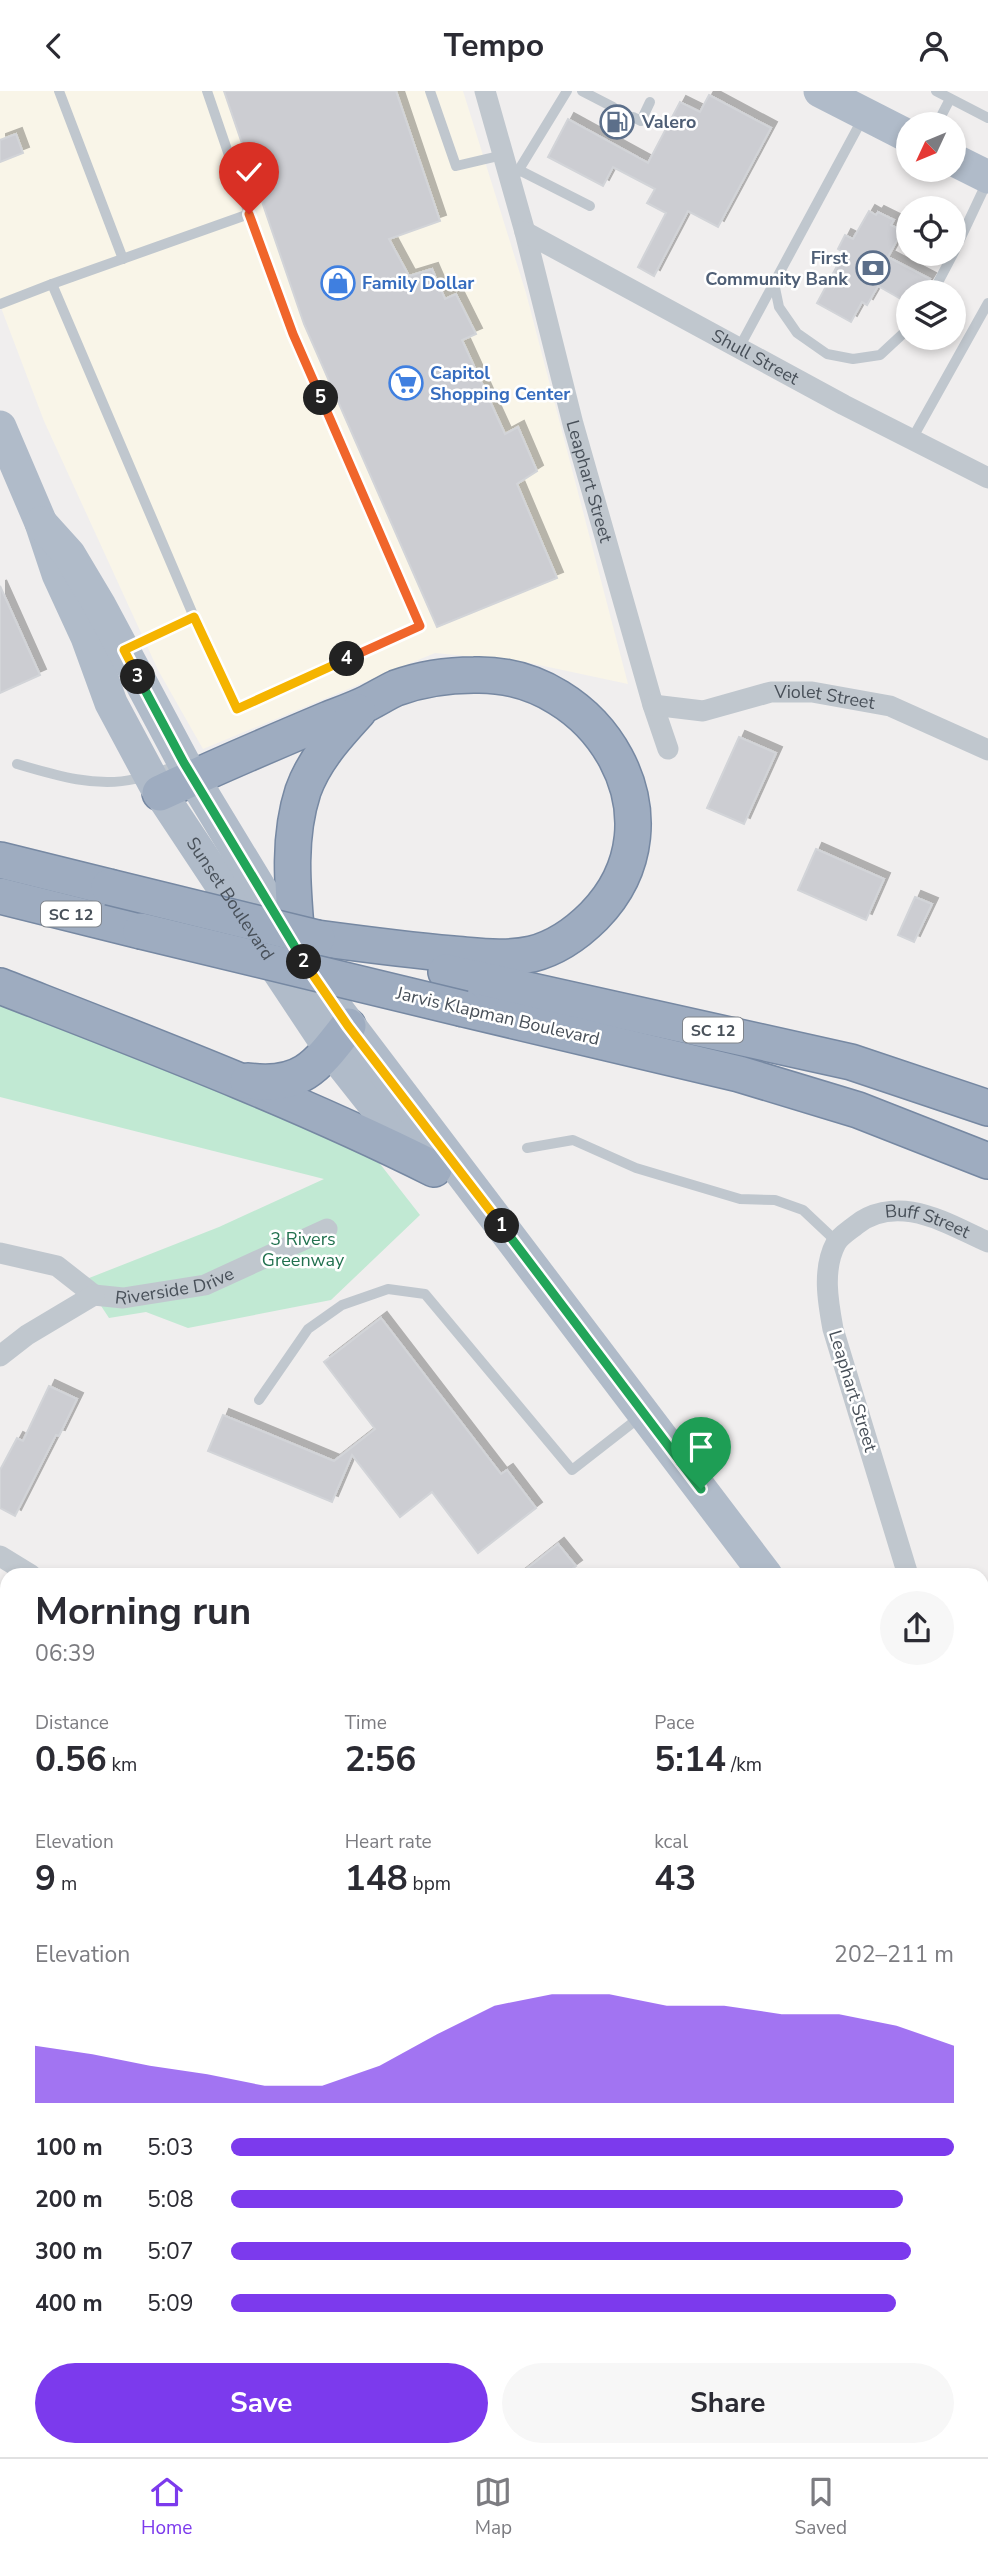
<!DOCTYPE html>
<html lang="en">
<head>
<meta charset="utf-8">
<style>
  :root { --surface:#fff; --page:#f7f7f7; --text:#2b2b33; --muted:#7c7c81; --line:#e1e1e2; --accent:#7c3aed }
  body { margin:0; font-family:"Nunito Sans",sans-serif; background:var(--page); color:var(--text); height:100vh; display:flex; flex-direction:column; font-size:26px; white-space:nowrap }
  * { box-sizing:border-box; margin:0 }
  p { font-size:23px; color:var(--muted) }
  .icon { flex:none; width:38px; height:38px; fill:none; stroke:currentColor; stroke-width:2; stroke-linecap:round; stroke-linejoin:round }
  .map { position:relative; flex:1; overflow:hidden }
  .sheet { position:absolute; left:0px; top:1477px; width:989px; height:889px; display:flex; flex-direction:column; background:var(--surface); border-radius:21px 21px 0 0; box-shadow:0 4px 10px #0003 }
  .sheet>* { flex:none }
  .needle { width:46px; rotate:226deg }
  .tools { position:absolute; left:896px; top:21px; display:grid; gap:14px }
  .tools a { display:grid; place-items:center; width:70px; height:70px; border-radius:50%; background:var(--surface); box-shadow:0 4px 10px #0003; font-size:35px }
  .pin { position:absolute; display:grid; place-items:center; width:60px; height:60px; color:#fff; margin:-72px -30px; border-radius:50% 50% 50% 0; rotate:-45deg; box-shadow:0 0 7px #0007 }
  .pin .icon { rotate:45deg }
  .km { position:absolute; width:35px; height:35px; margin:-18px; border-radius:50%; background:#222; color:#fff; font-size:19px; line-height:35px; text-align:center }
  .round { display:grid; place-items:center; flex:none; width:74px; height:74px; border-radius:37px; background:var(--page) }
  .headline { display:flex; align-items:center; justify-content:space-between; height:119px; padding:0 35px }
  h1 { font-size:38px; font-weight:700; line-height:52px }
  .stats { display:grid; grid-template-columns:repeat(3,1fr); gap:10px; height:119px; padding:7px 35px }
  .stats div { display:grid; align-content:center }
  .stats b { font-size:35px; font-weight:700 }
  .stats small { font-size:19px; font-weight:400 }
  .stats p { font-size:19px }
  .chart { height:196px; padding:14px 35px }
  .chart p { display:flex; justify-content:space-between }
  .chart svg { width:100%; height:126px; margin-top:7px; fill:var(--accent); opacity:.7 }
  .action { display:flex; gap:14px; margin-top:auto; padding:14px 35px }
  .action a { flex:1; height:80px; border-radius:42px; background:var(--accent); color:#fff; font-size:28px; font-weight:700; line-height:80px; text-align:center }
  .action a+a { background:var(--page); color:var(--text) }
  ul { padding:0 35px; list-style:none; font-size:23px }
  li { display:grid; grid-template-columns:112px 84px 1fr; align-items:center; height:52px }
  li i { height:18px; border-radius:9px; background:var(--accent) }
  header { display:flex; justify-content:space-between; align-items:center; height:91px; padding:0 35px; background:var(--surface); font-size:32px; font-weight:700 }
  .tab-bar { display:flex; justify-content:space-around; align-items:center; height:98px; border-top:2px solid var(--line); background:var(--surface); font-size:19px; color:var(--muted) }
  .tab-bar a { display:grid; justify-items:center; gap:4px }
  .tab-bar .active { color:var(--accent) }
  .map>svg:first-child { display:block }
  .commercial { fill:#f9f5e8 }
  .park { fill:#c1e9d3 }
  .building { fill:#cccdd2; stroke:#d2d4d8; stroke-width:2; filter:url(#shadow) }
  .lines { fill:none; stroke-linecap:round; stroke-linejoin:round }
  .trunk-casing { stroke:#7688a2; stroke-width:38 }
  .service { stroke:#c0c7ce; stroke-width:10 }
  .minor { stroke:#c0c7ce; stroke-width:21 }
  .primary { stroke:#b0bbc9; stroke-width:33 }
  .trunk { stroke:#9eacc0; stroke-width:35 }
  .trunk-bridge-casing { stroke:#7688a2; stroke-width:38; stroke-linecap:butt }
  .trunk-bridge { stroke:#9eacc0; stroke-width:35 }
  .split-1-casing { stroke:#fff; stroke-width:14 }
  .split-2-casing { stroke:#fff; stroke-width:14 }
  .split-3-casing { stroke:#fff; stroke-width:14 }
  .split-4-casing { stroke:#fff; stroke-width:14 }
  .split-5-casing { stroke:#fff; stroke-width:14 }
  .split-6-casing { stroke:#fff; stroke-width:14 }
  .split-1 { stroke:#22a559; stroke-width:9 }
  .split-2 { stroke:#f5b400; stroke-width:9 }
  .split-3 { stroke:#22a559; stroke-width:9 }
  .split-4 { stroke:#f5b400; stroke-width:9 }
  .split-5 { stroke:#f0652b; stroke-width:9 }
  .split-6 { stroke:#f0652b; stroke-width:9 }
  .labels { text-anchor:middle; stroke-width:5; stroke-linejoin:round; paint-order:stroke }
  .shield { fill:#fff; stroke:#7f848b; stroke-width:2 }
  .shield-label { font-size:16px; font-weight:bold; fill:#485059 }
  .service-label { font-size:18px; font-weight:bold; fill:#4e5e75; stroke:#fff; text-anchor:start }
  .shop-label { font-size:18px; font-weight:bold; fill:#366cbe; stroke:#fff; text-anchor:start }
  .street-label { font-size:18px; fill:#485059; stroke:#fff }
  .park-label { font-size:18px; fill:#22714f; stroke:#fff }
</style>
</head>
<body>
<header><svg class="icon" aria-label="back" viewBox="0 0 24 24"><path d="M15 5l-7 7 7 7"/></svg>Tempo<svg class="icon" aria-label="person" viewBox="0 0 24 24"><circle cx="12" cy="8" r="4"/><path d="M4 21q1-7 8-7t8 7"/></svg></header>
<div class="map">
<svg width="988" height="2366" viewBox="0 0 988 2366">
  <defs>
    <filter id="shadow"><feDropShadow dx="6" dy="-6" stdDeviation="0" flood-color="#0004"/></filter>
  </defs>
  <rect width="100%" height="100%" fill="#f0eeee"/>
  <path class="commercial" d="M0 0H463L526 202 628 593 525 571 435 562 203 658 158 579 44 330 0 214Z"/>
  <path class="park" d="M0 910 366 1055 420 1124 331 1209 188 1237 146 1221 109 1227 84 1189 219 1136 324 1088 0 1006Z"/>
  <g class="building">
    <path d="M224 0H396L440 130 389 148 409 185 432 178 445 208 456 203 476 243 462 249 505 343 518 336 537 380 517 393 557 487 437 536 304 233Z"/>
    <path d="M709 4 771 37 718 136 688 120 654 185 638 176 666 122 647 112 655 98 613 76 603 95 548 66 568 28 648 72 680 11 700 21Z"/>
    <path d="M16 43 23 62 0 71V49Z"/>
    <path d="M869 120 876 124 878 121 894 129 891 134 902 140 888 166 930 188 922 201H908V212L878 195 867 214 862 211 851 231 817 212 844 162 838 158 845 144 853 148Z"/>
    <path d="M0 495 40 584 0 602Z"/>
    <path d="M739 646 776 662 744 733 707 717Z"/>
    <path d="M816 758 884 788 866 829 798 799Z"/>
    <path d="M915 806 932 813 914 851 898 844Z"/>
    <path d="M381 1227 501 1383 507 1379 536 1417 478 1462 432 1401 400 1426 352 1364 332 1411 208 1360 223 1324 334 1370 375 1338 324 1271Z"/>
    <path d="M49 1295 77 1308 59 1345 56 1344 15 1425 0 1417V1379L17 1347 23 1350Z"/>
    <path d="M558 1453 576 1475 564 1484H519Z"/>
  </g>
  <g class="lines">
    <defs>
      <g id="trunk">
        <path d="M160 702C216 676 272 652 329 628 342 623 356 618 368 612 378 607 387 601 396 597 421 588 448 584 474 584 598 580 688 729 594 825 577 842 556 857 532 863 506 869 479 865 453 863 408 859 362 853 317 847"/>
        <path d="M0 769 109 796"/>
        <path d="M0 805 141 840"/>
        <path d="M298 861C294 808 286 752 303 700 314 669 336 645 358 621"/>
        <path d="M446 881 851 971 988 1017"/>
        <path d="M0 895C146 952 294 1008 434 1078"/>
        <path d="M464 918 739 983 858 1019 988 1070"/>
        <path d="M248 990C302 997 317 975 348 935"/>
      </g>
    </defs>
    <use href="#trunk" class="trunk-casing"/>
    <g class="service">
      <path d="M59 0 123 168"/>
      <path d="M207 0 249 123"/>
      <path d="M430 0 456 75 503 64"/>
      <path d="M582 0 613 16"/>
      <path d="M936 0 988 27"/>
      <path d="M864 25 774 192 779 216 797 242 827 263 853 268 880 264 908 238"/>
      <path d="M633 26 641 30 650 11"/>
      <path d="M937 33 950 8"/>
      <path d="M519 79 590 115"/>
      <path d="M512 90 567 0"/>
      <path d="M954 161 988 89"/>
      <path d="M52 193 249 123 293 243 420 535 237 618 194 526"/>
      <path d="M933 201 953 163"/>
      <path d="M0 213 52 193 194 526 127 558"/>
      <path d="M739 257 774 192"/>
      <path d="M912 348 988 212"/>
      <path d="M17 673C54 684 96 697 135 688 151 685 166 678 182 673"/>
      <path d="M527 1057 573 1049 636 1077 740 1108 775 1109 803 1119 837 1151"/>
      <path d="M259 1309 308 1238 342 1214 388 1198 425 1203 572 1379 640 1326"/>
      <path d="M330 2359 338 2366"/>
    </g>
    <g class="minor">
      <path id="s1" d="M485 0 525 141 573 333 653 614 668 658"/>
      <path id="s2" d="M525 141 844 314 988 387"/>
      <path id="s3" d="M653 614 703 620 771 601H812L890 615 988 659"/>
      <path d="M0 1162 57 1175 94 1204"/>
      <path id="s4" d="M94 1204 123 1207 205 1194 327 1138"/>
      <path d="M0 1265 27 1244 94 1204"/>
      <path d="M0 1465 31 1484"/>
      <path id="s5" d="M908 1484 833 1238C828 1211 822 1178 836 1152 840 1145 850 1139 856 1134 872 1121 893 1118 912 1121 940 1126 963 1140 988 1151"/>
      <path d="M982 1904 988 1907"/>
      <path d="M982 2294 988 2296"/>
    </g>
    <g class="primary">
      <path d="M820 0 908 45"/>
      <path d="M954 69 988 86"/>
      <path id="s6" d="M0 336 41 432 58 483 87 546 111 612 155 694 330 958 383 1025 430 1074"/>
      <path d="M41 432 69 463 100 515 184 672 318 893 766 1484"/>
      <path d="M982 1760 988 1768"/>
    </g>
    <use href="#trunk" class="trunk"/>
    <defs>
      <g id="trunk-bridge">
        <path d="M109 796 317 847"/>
        <path d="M141 840 464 918"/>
      </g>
    </defs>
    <use href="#trunk-bridge" class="trunk-bridge-casing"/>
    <use href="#trunk-bridge" class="trunk-bridge"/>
  </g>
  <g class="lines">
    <defs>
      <path id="split-1" d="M502 1135 701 1398"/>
      <path id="split-2" d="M304 871 348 935 502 1135"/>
      <path id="split-3" d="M138 586 184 672 304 871"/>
      <path id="split-4" d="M138 586 124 559 194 526 237 618 347 568"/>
      <path id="split-5" d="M321 307 420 535 347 568"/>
      <path id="split-6" d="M249 123 293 243 321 307"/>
    </defs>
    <use href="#split-1" class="split-1-casing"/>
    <use href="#split-2" class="split-2-casing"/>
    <use href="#split-3" class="split-3-casing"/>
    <use href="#split-4" class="split-4-casing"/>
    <use href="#split-5" class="split-5-casing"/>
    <use href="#split-6" class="split-6-casing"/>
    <use href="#split-1" class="split-1"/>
    <use href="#split-2" class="split-2"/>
    <use href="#split-3" class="split-3"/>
    <use href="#split-4" class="split-4"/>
    <use href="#split-5" class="split-5"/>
    <use href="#split-6" class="split-6"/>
  </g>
  <defs>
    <symbol id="fuel-ring" viewBox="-11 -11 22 22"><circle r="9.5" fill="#fff" stroke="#5c6f8a" stroke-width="1.5"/><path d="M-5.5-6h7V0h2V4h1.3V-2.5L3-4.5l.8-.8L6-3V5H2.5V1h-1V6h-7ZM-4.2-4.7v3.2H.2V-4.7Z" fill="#5c6f8a"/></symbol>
    <symbol id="bank-ring" viewBox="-11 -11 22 22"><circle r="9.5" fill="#fff" stroke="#5c6f8a" stroke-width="1.5"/><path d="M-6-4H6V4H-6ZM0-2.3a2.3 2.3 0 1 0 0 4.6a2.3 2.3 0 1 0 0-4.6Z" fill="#5c6f8a"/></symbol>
    <symbol id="shop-ring" viewBox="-11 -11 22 22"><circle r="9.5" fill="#fff" stroke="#3f7fe0" stroke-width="1.5"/><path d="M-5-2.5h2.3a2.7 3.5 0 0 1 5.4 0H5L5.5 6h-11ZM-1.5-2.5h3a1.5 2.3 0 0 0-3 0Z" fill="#3f7fe0"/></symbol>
    <symbol id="supermarket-ring" viewBox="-11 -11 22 22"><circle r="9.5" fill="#fff" stroke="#3f7fe0" stroke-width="1.5"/><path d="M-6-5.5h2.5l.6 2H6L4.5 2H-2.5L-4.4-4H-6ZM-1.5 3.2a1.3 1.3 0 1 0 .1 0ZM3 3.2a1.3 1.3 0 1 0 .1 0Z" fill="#3f7fe0"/></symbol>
  </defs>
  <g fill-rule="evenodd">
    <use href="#fuel-ring" x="598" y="12" width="38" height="38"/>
    <use href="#bank-ring" x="854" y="158" width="38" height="38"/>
    <use href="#shop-ring" x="319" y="173" width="38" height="38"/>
    <use href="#supermarket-ring" x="387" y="273" width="38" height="38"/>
  </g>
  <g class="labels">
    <g class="shield">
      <rect x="41" y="810.5" width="60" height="25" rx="5"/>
      <rect x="683" y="926.5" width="60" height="25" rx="5"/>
    </g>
    <g class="shield-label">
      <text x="71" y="829">SC 12</text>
      <text x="713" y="945">SC 12</text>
    </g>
    <g class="service-label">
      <text x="642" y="37">Valero</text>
      <text x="848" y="173" text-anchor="end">First<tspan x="848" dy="21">Community Bank</tspan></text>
    </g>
    <g class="shop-label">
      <text x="362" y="198">Family Dollar</text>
      <text x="430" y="288">Capitol<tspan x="430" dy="21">Shopping Center</tspan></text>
    </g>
    <g class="street-label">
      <text dy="6" stroke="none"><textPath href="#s2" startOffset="262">Shull Street</textPath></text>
      <text dy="6" stroke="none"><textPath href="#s1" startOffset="404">Leaphart Street</textPath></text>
      <text dy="6" stroke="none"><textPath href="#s3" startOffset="175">Violet Street</textPath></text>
      <text dy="6" stroke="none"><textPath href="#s6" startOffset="527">Sunset Boulevard</textPath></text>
      <text transform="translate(498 925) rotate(13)" y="6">Jarvis Klapman Boulevard</text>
      <text dy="6" stroke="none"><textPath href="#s5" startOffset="448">Buff Street</textPath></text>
      <text dy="6" stroke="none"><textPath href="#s4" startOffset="82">Riverside Drive</textPath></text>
      <text transform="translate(853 1300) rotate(73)" y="6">Leaphart Street</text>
    </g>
    <g class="park-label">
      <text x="303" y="1154">3 Rivers<tspan x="303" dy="21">Greenway</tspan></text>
    </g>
  </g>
</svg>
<div class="tools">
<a><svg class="needle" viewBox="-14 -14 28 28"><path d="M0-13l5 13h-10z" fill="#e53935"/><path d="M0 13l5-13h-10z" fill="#7c7c81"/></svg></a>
<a><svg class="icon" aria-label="locate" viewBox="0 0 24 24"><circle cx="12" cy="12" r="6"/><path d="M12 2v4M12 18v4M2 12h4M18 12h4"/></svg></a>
<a><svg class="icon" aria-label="layers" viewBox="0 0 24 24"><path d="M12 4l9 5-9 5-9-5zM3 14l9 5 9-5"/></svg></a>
</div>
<div class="pin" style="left:701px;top:1398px;background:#1e9e55"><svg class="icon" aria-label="arrive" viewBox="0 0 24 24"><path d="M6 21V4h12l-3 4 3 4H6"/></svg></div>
<div class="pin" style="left:249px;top:123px;background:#d93025"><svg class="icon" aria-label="check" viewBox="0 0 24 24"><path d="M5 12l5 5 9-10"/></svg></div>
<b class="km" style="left:502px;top:1135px">1</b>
<b class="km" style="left:304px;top:871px">2</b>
<b class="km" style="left:138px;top:586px">3</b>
<b class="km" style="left:347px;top:568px">4</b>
<b class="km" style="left:321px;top:307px">5</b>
<section class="sheet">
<div class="headline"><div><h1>Morning run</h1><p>06:39</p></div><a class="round"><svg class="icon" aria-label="share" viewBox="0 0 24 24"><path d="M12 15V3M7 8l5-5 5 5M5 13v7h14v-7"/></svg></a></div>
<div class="stats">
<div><p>Distance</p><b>0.56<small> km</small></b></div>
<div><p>Time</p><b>2:56</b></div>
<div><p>Pace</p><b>5:14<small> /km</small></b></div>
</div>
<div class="stats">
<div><p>Elevation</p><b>9<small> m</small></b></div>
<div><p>Heart rate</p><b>148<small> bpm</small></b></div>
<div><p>kcal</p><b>43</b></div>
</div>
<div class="chart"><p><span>Elevation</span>202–211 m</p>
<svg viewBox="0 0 160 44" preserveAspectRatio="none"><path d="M0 44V24L10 27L20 31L30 34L40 38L50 38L60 31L70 20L80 10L90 6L100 6L110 10L120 10L130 13L140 13L150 17L160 24V44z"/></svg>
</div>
<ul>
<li><b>100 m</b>5:03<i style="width:100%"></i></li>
<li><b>200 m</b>5:08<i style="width:93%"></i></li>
<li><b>300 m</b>5:07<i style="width:94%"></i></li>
<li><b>400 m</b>5:09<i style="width:92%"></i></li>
</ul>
<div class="action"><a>Save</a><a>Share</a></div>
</section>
</div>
<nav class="tab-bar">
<a class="active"><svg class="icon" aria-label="home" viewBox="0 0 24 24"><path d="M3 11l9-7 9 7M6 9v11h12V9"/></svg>Home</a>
<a><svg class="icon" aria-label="map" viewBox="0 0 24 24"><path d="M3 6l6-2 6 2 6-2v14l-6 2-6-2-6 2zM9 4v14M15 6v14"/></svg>Map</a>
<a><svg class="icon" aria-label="saved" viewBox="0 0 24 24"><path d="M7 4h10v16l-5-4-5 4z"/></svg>Saved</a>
</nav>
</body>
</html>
